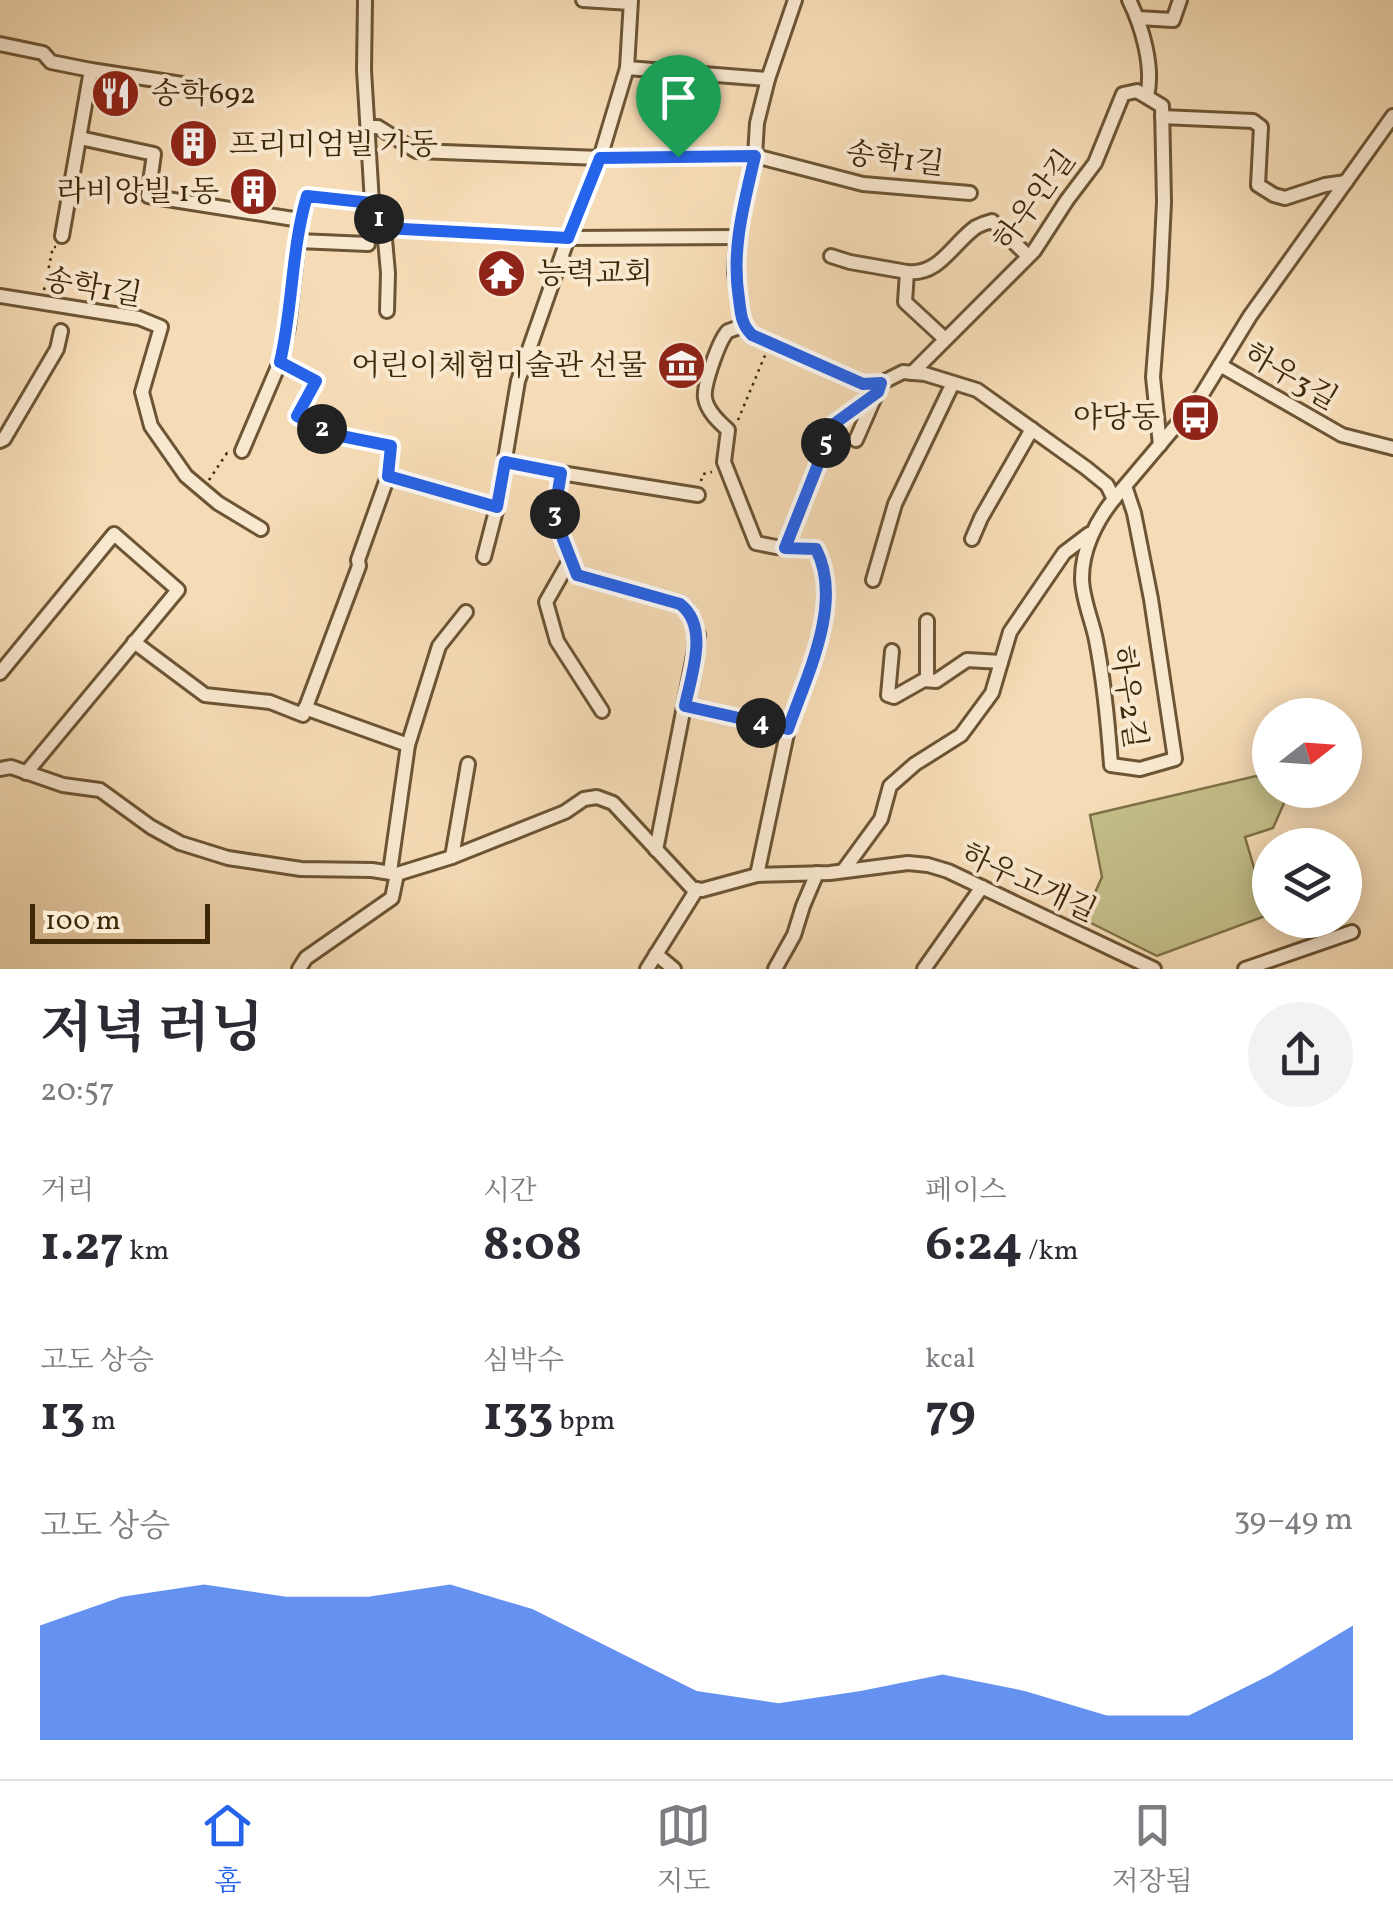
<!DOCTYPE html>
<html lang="ko">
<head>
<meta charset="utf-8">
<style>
  :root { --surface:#fff; --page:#f2f2f3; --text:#2b2b33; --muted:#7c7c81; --line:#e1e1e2; --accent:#2563eb }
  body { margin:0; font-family:Vollkorn,"Noto Serif KR",serif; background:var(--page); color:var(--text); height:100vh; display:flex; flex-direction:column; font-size:38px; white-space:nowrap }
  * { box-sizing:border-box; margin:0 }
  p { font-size:32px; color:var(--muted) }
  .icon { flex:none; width:55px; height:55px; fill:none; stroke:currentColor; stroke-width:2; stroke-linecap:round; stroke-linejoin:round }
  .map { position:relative; height:969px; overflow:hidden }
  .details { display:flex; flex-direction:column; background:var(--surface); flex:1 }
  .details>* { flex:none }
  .needle { width:65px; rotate:73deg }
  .controls { position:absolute; left:1252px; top:698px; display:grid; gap:20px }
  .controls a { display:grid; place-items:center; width:110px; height:110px; border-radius:50%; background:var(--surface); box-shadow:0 5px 25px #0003; font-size:50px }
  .scale { position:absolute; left:30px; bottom:25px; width:180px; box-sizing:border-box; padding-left:10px; border:5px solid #3e2808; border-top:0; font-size:28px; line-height:35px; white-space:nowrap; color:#3e2808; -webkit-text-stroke:8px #f9e8d0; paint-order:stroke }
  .pin { position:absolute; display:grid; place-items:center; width:85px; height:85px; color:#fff; margin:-102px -42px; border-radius:50% 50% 50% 0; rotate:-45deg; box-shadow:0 0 10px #0007 }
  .pin .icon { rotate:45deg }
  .km { position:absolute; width:50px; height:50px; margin:-25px; border-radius:50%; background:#222; color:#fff; font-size:28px; line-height:50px; text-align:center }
  .round { display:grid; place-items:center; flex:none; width:105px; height:105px; border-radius:52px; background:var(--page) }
  .summary { display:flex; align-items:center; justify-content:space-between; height:170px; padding:0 40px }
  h1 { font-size:55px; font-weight:700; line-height:75px }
  .figures { display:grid; grid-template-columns:repeat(3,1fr); gap:15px; height:170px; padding:10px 40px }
  .figures div { display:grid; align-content:center }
  .figures b { font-size:50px; font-weight:700 }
  .figures small { font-size:28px; font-weight:400 }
  .figures p { font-size:28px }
  .chart { height:280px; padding:20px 40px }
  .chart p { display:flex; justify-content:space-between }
  .chart svg { width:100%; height:180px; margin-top:10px; fill:var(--accent); opacity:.7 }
  .tab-bar { display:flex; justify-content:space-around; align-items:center; height:140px; border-top:2px solid var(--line); background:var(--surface); font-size:28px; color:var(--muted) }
  .tab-bar a { display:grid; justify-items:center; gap:5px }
  .tab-bar .current { color:var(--accent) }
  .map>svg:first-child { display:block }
  .green { fill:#c3be89; stroke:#807348; stroke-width:2.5 }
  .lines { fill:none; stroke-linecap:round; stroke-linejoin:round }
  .minor-casing { stroke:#6c5534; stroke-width:18 }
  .path { stroke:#3e2808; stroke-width:2.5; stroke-dasharray:2.5 5; stroke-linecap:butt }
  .minor { stroke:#f9e8d0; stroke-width:12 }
  .route-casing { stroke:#fff; stroke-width:20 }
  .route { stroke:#2563eb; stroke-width:12 }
  .labels { text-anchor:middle; stroke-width:8; stroke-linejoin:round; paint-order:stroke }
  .poi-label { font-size:30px; fill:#3e2808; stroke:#f9e8d0; text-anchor:start }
  .street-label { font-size:30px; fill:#3e2808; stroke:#f9e8d0 }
</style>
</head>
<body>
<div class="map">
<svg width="1393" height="969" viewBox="0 0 1393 969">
  <rect width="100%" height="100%" fill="#f6dcb6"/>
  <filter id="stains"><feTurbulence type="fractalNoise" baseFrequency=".002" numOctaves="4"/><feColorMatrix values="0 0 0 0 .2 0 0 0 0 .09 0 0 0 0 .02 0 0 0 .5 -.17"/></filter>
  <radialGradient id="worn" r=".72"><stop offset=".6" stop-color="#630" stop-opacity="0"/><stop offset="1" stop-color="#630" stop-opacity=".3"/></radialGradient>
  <path class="green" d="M1256 776 1270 784V790H1281L1288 794 1273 828 1245 837 1268 915 1157 956 1083 919 1102 877 1090 815Z"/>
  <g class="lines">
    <defs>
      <g id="minor">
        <path d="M365 0 364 70 372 203"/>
        <path d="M583 0 630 3"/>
        <path d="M1129 0C1142 26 1154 67 1147 96"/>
        <path d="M1137 18 1173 20 1180 0"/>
        <path d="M0 44 43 53 51 62 91 70 62 236"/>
        <path d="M627 68 768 79"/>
        <path d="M91 70 182 84"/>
        <path d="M1162 117 1253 121 1261 127 1258 185 1274 195 1285 198 1325 185 1346 182"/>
        <path d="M369 127H378L416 151 600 158 755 156 863 184 970 193"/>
        <path d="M80 138 154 154 148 196 300 220 307 196 372 203 384 228 568 238 737 237"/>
        <path d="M384 228 388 273 387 311"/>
        <path d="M298 241 368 244"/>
        <path d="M831 256 850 262 907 272 905 302 945 339"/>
        <path d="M907 272C939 276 953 243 976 227 980 225 988 222 992 221L1028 256"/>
        <path d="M0 296 139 318 161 327 142 392 151 426 186 476 218 503 261 529"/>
        <path d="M743 325 735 273 737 237 755 156 757 123 768 79 795 0"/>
        <path d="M1220 365 1342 435 1393 448"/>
        <path d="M912 373 1034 251 1067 200 1095 163 1123 94 1137 91 1162 106 1164 202 1160 286 1153 377 1160 445"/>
        <path d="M856 440 881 383"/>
        <path d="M0 441 4 439 57 349 61 331"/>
        <path d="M242 451 280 362 288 327 300 220"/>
        <path d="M505 461 561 473 555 516 577 575 680 603 687 609 698 635 656 850"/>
        <path d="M561 473 698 495"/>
        <path d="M1125 486 1134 513 1151 599 1175 759 1140 769 1111 765C1108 723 1104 681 1096 640 1092 620 1082 598 1082 578 1082 550 1096 521 1114 499L1201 396 1250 316 1393 116"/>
        <path d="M497 507 518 381 568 238 600 158 627 68 631 0"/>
        <path d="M972 539 981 518 1032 429"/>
        <path d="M571 558 546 602 557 641 602 711"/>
        <path d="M873 580 895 504 953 383"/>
        <path d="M134 642 205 695 270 702 303 715 359 566 358 560 388 476 497 507 484 557"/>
        <path d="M892 651 888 695 894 697 924 680 936 681 967 660 1001 662"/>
        <path d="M0 673 114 534 178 590 26 773"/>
        <path d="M927 680V621"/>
        <path d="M685 706 788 729 757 875"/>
        <path d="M305 708 408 745 390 872"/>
        <path d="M788 729C806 678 844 602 816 549L776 547 756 543 724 462 728 430C719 422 707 411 705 398 703 386 719 340 728 331 729 331 742 326 743 325L752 335 863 384 881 383 903 372 925 374 977 390 1086 468 1107 485 1114 499"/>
        <path d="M408 745 439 646 466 612"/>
        <path d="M0 769 11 767 63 785 100 790 151 827 180 843 228 858 301 869 372 870 397 874 452 857 565 812 584 799 597 797 613 803 693 889 702 890 757 875 830 873 908 863 928 865 948 871 1154 969"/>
        <path d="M452 857 468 764"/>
        <path d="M843 871 881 819 890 786 915 764 961 735 992 693 1010 632 1064 553 1089 534"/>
        <path d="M656 954 674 969"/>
        <path d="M299 969 306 958 392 898 397 874"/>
        <path d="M647 969 697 889"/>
        <path d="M775 969 794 935 803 906 817 873"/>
        <path d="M924 969 982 887"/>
        <path d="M1245 969 1352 932"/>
      </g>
    </defs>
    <use href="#minor" class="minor-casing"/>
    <g class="path">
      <path d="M44 290 53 247H56"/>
      <path d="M289 367 316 381 297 416 331 434 391 446 389 464"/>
      <path d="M738 420 766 353"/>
      <path d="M209 480 227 453 231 456"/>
      <path d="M701 481 703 474 712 472"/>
      <path d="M789 537 833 424 858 406"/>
    </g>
    <use href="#minor" class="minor"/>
  </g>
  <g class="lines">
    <defs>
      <path id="route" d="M755 156C744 204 731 249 739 299 741 314 741 324 752 335L863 384 881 383 878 392 834 424 785 548 816 549C844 603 806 677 788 729L685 706C691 675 710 627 680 604L577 575 554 516 561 473 505 462 497 507 388 476 391 446 331 434 297 416 316 381 280 362C293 307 291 250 307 196L372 203 384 228 568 238 600 158Z"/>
    </defs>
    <use href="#route" class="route-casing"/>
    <use href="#route" class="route"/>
  </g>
  <defs>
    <symbol id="restaurant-disc" viewBox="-11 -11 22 22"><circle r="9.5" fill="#8f2418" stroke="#f9e8d0"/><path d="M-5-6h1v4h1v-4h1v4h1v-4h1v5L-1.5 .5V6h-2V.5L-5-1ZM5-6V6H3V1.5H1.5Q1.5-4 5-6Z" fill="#fff"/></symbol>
    <symbol id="building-disc" viewBox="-11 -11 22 22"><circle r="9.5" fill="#8f2418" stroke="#f9e8d0"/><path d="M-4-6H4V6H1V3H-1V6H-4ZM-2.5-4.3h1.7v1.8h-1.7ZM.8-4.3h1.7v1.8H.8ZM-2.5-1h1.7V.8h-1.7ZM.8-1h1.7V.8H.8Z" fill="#fff"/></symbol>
    <symbol id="temple-disc" viewBox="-11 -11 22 22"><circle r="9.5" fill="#8f2418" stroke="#f9e8d0"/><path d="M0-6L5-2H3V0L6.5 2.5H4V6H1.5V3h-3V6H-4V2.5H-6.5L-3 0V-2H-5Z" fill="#fff"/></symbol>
    <symbol id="museum-disc" viewBox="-11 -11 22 22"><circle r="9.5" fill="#8f2418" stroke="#f9e8d0"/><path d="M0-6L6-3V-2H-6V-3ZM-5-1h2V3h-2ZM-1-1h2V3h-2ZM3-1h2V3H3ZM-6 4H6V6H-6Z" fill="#fff"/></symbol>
    <symbol id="bus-disc" viewBox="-11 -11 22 22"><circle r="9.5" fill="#8f2418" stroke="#f9e8d0"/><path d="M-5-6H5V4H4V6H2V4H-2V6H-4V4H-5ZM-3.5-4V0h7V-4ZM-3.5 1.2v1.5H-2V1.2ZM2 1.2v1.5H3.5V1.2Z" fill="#fff"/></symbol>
  </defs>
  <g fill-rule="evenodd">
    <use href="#restaurant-disc" x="88" y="66" width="55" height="55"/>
    <use href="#building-disc" x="166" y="116" width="55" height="55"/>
    <use href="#building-disc" x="226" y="164" width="55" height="55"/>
    <use href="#temple-disc" x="474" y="246" width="55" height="55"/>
    <use href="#museum-disc" x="654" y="338" width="55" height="55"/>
    <use href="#bus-disc" x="1168" y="390" width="55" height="55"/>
  </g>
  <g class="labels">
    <g class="poi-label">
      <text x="151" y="103">송학692</text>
      <text x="229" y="154">프리미엄빌 가동</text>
      <text x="219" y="201" text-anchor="end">라비앙빌 1동</text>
      <text x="537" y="283">능력교회</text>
      <text x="647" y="375" text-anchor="end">어린이체험미술관 선물</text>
      <text x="1160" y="427" text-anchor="end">야당동</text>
    </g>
    <g class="street-label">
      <text transform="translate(895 158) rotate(7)" y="10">송학1길</text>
      <text transform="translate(1034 200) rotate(-54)" y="10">하우안길</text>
      <text transform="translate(93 287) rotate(10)" y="10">송학1길</text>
      <text transform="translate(1291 376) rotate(30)" y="10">하우3길</text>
      <text transform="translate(1129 697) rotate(82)" y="10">하우2길</text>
      <text transform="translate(1029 882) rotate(25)" y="10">하우고개길</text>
    </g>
  </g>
  <rect width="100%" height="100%" filter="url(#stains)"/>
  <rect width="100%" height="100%" fill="url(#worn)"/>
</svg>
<div class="controls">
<a><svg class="needle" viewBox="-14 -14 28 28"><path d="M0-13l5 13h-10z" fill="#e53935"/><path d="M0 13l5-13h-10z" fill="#7c7c81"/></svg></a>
<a><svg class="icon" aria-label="layers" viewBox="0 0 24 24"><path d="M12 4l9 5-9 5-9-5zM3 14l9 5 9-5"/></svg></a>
</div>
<div class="scale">100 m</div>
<div class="pin" style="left:678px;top:157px;background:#1e9e55"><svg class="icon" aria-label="arrive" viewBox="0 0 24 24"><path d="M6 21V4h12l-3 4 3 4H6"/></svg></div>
<b class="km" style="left:379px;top:219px">1</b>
<b class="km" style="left:322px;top:429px">2</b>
<b class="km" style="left:555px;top:514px">3</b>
<b class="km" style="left:761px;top:723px">4</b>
<b class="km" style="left:826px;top:443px">5</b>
</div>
<section class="details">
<div class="summary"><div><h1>저녁 러닝</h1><p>20:57</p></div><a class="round"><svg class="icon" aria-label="share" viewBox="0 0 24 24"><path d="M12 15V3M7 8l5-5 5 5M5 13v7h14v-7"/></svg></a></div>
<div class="figures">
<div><p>거리</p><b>1.27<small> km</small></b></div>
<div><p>시간</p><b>8:08</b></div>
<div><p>페이스</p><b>6:24<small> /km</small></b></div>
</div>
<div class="figures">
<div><p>고도 상승</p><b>13<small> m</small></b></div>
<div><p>심박수</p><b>133<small> bpm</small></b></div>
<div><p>kcal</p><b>79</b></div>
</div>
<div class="chart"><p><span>고도 상승</span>39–49 m</p>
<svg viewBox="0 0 160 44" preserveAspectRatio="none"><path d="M0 44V16L10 9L20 6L30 9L40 9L50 6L60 12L70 22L80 32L90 35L100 32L110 28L120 32L130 38L140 38L150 28L160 16V44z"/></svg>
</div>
</section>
<nav class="tab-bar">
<a class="current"><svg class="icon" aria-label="home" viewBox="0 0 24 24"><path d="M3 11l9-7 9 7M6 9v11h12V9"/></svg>홈</a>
<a><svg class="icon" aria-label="map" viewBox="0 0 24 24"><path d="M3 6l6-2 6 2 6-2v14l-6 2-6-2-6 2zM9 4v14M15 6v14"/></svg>지도</a>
<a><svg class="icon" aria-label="saved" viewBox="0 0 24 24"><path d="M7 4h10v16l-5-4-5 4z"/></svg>저장됨</a>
</nav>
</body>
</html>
